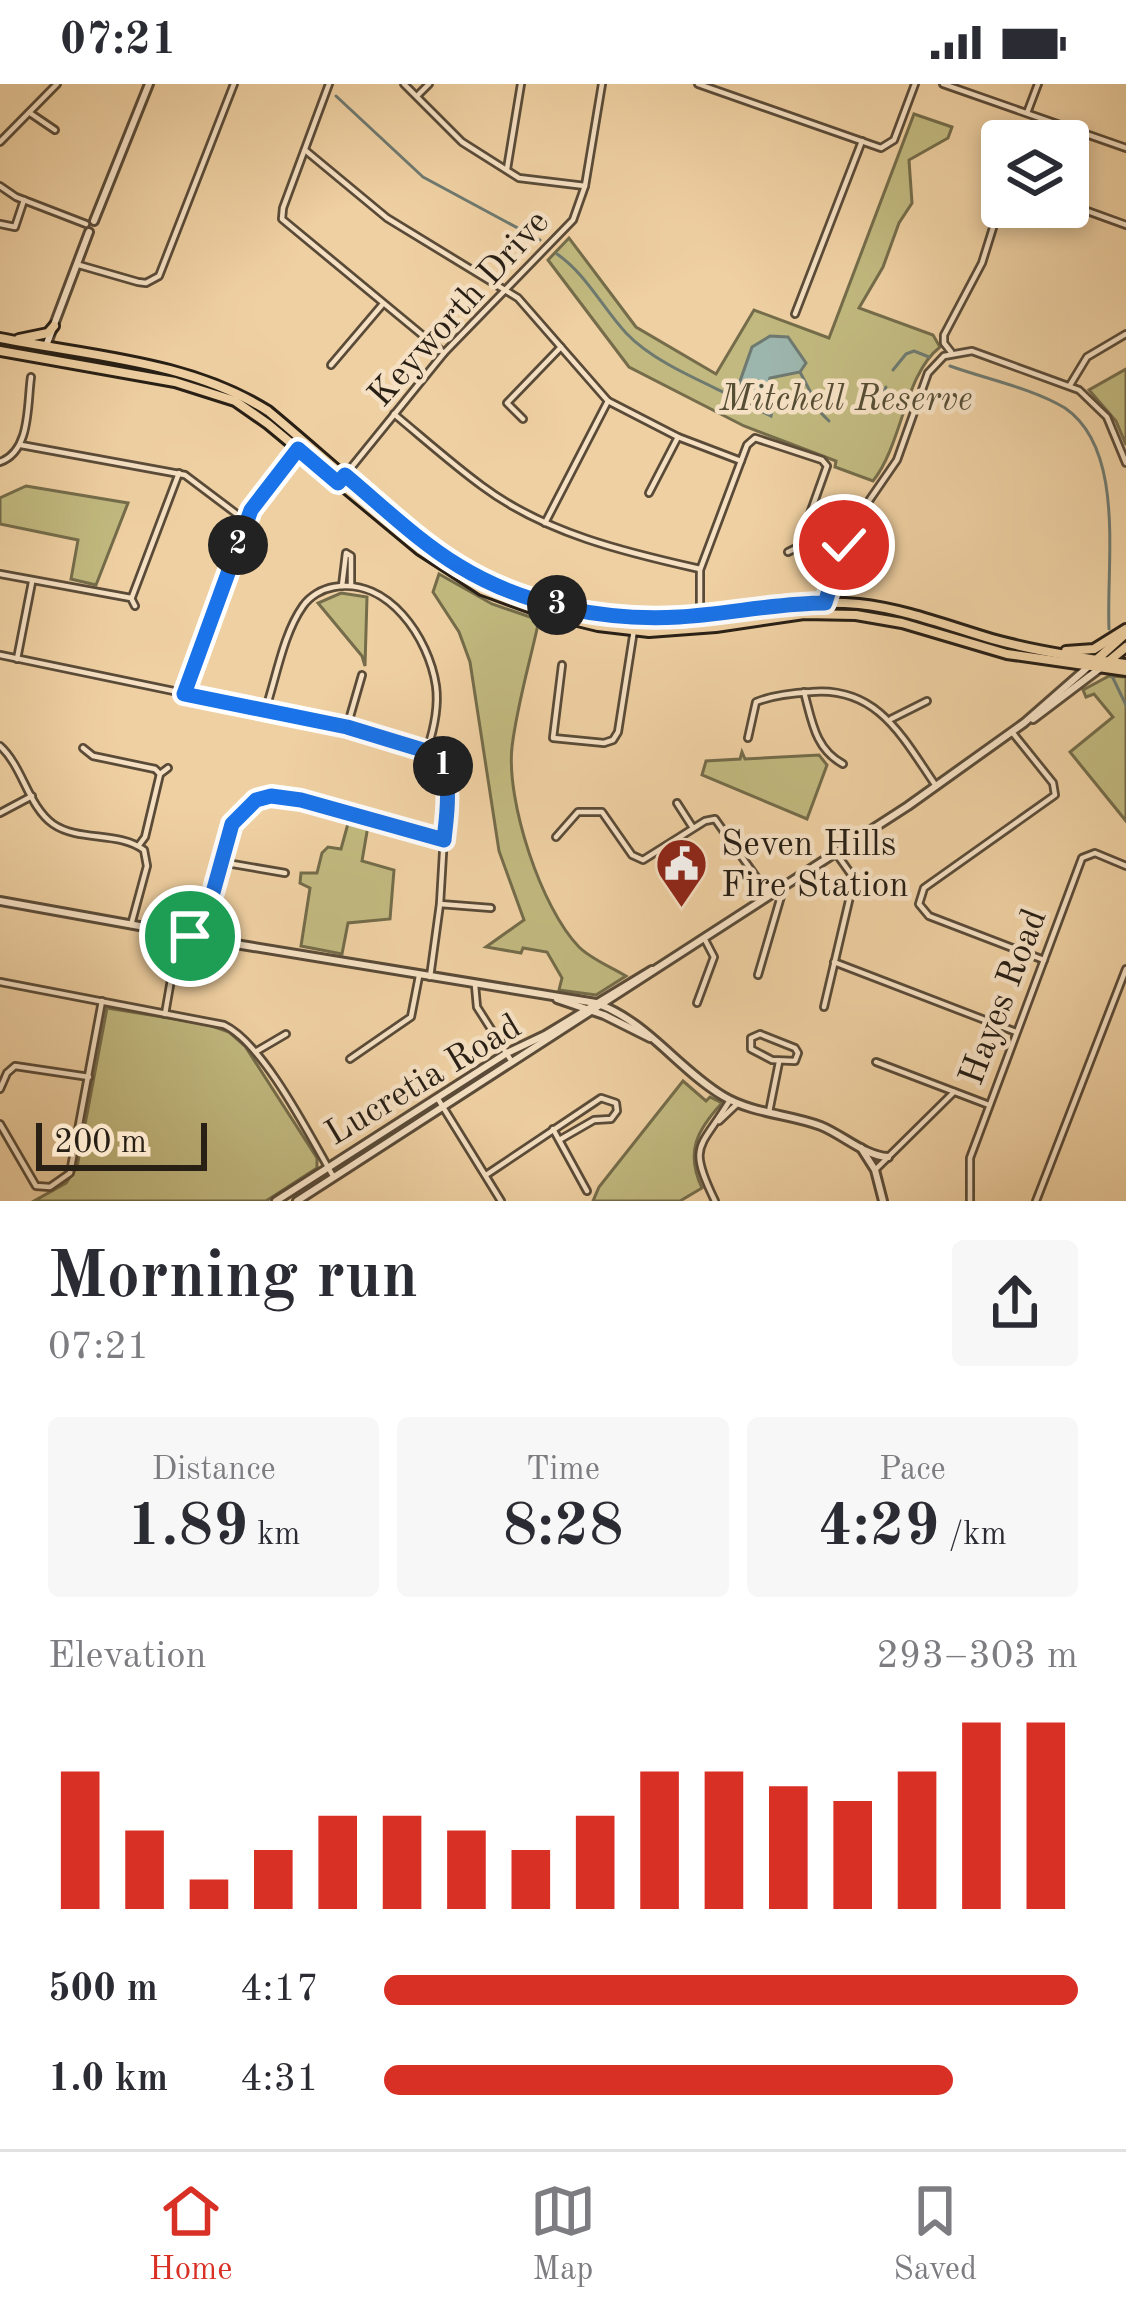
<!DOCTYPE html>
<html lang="en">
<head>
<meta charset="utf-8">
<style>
  :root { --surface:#fff; --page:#f7f7f7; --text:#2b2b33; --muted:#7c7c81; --line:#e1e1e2; --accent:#d93025 }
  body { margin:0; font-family:"Old Standard TT",serif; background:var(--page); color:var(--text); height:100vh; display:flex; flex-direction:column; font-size:45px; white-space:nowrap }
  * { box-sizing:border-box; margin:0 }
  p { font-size:39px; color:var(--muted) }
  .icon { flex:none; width:66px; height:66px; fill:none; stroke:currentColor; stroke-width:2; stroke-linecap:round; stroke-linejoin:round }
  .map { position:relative; height:1117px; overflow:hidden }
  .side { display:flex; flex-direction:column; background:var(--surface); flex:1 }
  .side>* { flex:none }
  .fabs { position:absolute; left:981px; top:36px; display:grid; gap:24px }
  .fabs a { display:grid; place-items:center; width:108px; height:108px; border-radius:12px; background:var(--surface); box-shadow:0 6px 18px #0003; font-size:60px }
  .scale { position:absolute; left:36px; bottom:30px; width:171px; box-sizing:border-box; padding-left:12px; border:6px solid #281f15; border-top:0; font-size:33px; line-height:42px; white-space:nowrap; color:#281f15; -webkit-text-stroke:9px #f5e0c3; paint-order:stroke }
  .pin { position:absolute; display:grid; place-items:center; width:102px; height:102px; color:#fff; margin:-51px; border:6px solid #fff; border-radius:50%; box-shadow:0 3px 12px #0007 }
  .km { position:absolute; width:60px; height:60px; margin:-30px; border-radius:50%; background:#222; color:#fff; font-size:33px; line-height:60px; text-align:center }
  .round { display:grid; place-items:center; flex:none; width:126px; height:126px; border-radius:12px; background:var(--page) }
  .headline { display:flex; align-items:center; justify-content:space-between; height:204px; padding:0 48px }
  h1 { font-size:66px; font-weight:800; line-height:90px }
  .stats { display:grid; grid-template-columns:repeat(3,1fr); gap:18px; height:204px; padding:12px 48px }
  .stats div { display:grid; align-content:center; border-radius:12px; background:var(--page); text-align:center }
  .stats b { font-size:60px; font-weight:800 }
  .stats small { font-size:33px; font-weight:400 }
  .stats p { font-size:33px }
  .chart { height:336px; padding:24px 48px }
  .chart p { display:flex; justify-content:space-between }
  .chart svg { width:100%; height:216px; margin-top:12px; stroke:var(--accent); stroke-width:6 }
  ul { padding:0 48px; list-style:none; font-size:39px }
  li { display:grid; grid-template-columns:192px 144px 1fr; align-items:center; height:90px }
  li i { height:30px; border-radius:15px; background:var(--accent) }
  .status { display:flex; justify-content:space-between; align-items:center; height:84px; padding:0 60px; background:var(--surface); direction:ltr }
  .status svg { height:33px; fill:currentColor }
  .tabs { display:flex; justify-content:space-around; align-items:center; height:168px; border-top:3px solid var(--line); background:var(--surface); font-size:33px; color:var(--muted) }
  .tabs a { display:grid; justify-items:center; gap:6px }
  .tabs .current { color:var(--accent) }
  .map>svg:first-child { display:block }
  .green { fill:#c1b97f; stroke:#746c4a; stroke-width:3 }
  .water { fill:#9cb5ad; stroke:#6e7970; stroke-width:3 }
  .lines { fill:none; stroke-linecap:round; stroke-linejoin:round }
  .stream { stroke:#6e7970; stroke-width:3 }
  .minor-casing { stroke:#5a4b38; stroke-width:10 }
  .tertiary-casing { stroke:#5a4b38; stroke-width:12 }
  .primary-casing { stroke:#281f15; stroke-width:14 }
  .minor { stroke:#f5e0c3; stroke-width:4.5 }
  .tertiary { stroke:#f5e0c3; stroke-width:6 }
  .primary { stroke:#efd0a2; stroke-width:8 }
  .route-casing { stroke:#fff; stroke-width:24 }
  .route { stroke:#1a73e8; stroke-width:15 }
  .labels { text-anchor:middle; stroke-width:9; stroke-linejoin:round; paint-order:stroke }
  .street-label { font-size:36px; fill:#281f15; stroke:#f5e0c3 }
  .park-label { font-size:36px; font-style:italic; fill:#564d35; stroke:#f5e0c3 }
  .poi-label { font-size:36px; fill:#281f15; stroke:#f5e0c3; text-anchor:start }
</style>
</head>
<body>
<div class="status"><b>07:21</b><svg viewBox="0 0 49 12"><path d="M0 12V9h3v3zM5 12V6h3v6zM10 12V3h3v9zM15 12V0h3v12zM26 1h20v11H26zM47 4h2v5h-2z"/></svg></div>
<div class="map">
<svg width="1126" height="1117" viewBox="0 0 1126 1117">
  <rect width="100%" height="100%" fill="#efd0a2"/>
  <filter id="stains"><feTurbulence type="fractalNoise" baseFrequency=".00167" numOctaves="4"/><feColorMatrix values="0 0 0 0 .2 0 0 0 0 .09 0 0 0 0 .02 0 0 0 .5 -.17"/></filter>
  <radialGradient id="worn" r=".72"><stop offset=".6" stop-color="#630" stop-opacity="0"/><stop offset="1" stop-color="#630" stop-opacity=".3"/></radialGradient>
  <g class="green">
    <path d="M914 30 952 43 948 54 909 76 912 119 899 139 883 183 859 224 933 251 940 263C904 291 903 359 873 397L835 383 836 377 744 342 629 283 548 176 569 154 636 243 716 290 754 226 829 254Z"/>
    <path d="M1126 285V361L1116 337 1089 306Z"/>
    <path d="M26 402 128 419 96 501 71 495 78 456 0 440V414Z"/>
    <path d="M439 490 492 520 539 536C530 578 517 621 512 663 506 717 541 824 579 863 591 875 611 883 626 892L596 911 559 906 562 894 547 868 523 864 521 869 486 863 524 836 499 767 470 578 459 548 433 508Z"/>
    <path d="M341 509 367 513 365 582 362 572 318 519Z"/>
    <path d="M1109 592 1126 593V737L1070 668 1113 633 1094 610 1086 613 1083 606Z"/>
    <path d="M742 668 745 675 819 671 827 681 807 735 702 691 706 677 740 675Z"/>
    <path d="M349 736 368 742 362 777 394 786 390 835 348 839 342 870 301 862 310 804 300 799 301 789H317L322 769 328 763 341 765Z"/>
    <path d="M107 924 206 940 229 948 245 962 317 1074V1084L266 1117H34L66 1099 77 1083Z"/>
    <path d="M683 997 706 1017 710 1013 722 1019C697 1046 685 1068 702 1104L680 1117H593L599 1103Z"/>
  </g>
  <path class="water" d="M770 252 788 253 806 279 800 288 770 294 766 311 773 322 771 332 759 326 739 300 752 263Z"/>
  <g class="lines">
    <g class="stream">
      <path d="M336 12 423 93 540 156"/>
      <path d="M557 170C586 190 602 223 626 249 658 283 718 303 759 326"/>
      <path d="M950 282C986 295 1032 304 1065 324 1126 366 1106 479 1109 545"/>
      <path d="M893 286 906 270 914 267 929 273"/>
      <path d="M800 288 812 311"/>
      <path d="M878 318 886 303"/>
      <path d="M818 326 829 337"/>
      <path d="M1112 592 1126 621"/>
    </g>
    <defs>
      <g id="minor">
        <path d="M329 0 283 124 282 135 444 269"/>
        <path d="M404 0 462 58 519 94 585 102"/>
        <path d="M698 0 881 64 894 56 915 0"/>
        <path d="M943 0 1126 64"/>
        <path d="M417 12 429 0"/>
        <path d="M30 29 55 46"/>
        <path d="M1027 29 1038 0"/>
        <path d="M0 58 57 0"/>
        <path d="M305 66 387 134 518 214 608 317 678 353 741 377"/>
        <path d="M507 85 521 0"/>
        <path d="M0 102 16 113 86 140"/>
        <path d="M1068 120 1126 141"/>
        <path d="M0 140 15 143 24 116"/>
        <path d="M79 181 138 198 146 199 159 192 234 0"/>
        <path d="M795 230 862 57"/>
        <path d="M951 268 944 259V251L982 179 1002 115"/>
        <path d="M331 281 382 221"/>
        <path d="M1070 301 1087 273 1126 250"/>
        <path d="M394 330C423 354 452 380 482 402 545 449 624 468 700 485"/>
        <path d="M523 335 507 319 561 263"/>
        <path d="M21 361 185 391 246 437"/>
        <path d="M0 378C31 367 27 321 31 293"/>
        <path d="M346 390 444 269 573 136 585 102 602 0"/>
        <path d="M649 409 678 353"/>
        <path d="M545 439 608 317"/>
        <path d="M0 490 131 514 135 522"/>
        <path d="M342 502 346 469 351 472V501"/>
        <path d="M132 513 179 389"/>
        <path d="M824 529 830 501 853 440 897 376 928 289 944 272 972 267 1079 306 1107 333 1126 379"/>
        <path d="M700 531V486L747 361 755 354 822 376 827 382 798 463 788 468"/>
        <path d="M0 571 347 643 426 667 441 678 447 701 440 820 430 893"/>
        <path d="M17 575 32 498"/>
        <path d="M562 581 553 654 604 659 613 656 618 648 636 533"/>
        <path d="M804 608C812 637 815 665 843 680"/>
        <path d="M184 610 252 426 297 367"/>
        <path d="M265 627C276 595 283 550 303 522 310 512 322 505 334 503 388 493 429 554 436 602 439 624 434 645 427 666"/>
        <path d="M891 635 927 617"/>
        <path d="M347 643 362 591"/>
        <path d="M1012 648 1053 699 1055 711 924 804 919 820 929 832 1044 876"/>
        <path d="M748 654 756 618C773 611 793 609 811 608 878 602 903 654 936 702"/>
        <path d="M0 662C23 683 28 722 53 740 79 758 119 747 144 766L147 782 131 841"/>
        <path d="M83 664 93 672 155 685 160 690"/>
        <path d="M677 719 693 744"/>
        <path d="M0 729 32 712"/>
        <path d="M556 753 578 728H602L632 771 643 776 705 737 715 735 769 811"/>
        <path d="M139 761 145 753 160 690 168 684"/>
        <path d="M221 778 285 789"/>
        <path d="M753 790 764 814"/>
        <path d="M440 820 491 824"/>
        <path d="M202 848 232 740 257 716 288 713 444 756"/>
        <path d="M834 878 1016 948"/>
        <path d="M758 891 784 802"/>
        <path d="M0 898 224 941C263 959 310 1052 333 1092"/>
        <path d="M475 901 477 923 512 978"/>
        <path d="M697 919 714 873 704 854"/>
        <path d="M824 923 852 804 853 793 836 769"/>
        <path d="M165 930 179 850"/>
        <path d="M760 950 795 964 798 969 795 977 772 976 751 965V954Z"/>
        <path d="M257 967 286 950"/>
        <path d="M350 975 411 933 419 892"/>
        <path d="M876 978 989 1021"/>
        <path d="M0 1005 7 989 15 982 89 993"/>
        <path d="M438 1015 501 1117"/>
        <path d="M769 1028 779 978"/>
        <path d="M719 1037 737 1020"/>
        <path d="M0 1040 36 1102 50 1103 70 1089 102 917"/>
        <path d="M553 1045 587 1107"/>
        <path d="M875 1086 954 1008"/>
        <path d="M486 1091 601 1014 616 1019 617 1027 611 1035 594 1036 561 1055"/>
        <path d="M715 1117C687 1059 700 1066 730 1016"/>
        <path d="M970 1117V1074L1082 774 1095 769 1126 782"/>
        <path d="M1036 1117 1126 885"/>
      </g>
      <g id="tertiary">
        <path d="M94 137 149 0"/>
        <path d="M46 262 89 148"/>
        <path d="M1033 635 1099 585"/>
        <path d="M0 817 195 852 200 858 205 855 596 919C648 938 677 984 723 1012 753 1030 790 1030 821 1042 843 1051 865 1072 888 1073"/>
        <path d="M557 915 604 931 650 954"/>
        <path d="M861 1064 875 1086 883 1117"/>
        <path d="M276 1117 507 969 545 951 652 886"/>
        <path d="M297 1117 908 722 1024 639 1088 583"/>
      </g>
      <g id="primary">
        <path d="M0 254C90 272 189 277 268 327 384 423 479 530 641 534 714 536 787 513 859 520 905 525 948 542 992 555 1035 567 1081 574 1126 580"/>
        <path d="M19 255 48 249 54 242"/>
        <path d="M0 267 175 298 235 317 268 340 420 466 482 506 545 529 598 542 649 548 716 543 804 530 856 531 902 539 1007 570 1126 587"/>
        <path d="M1066 567 1094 565 1126 545"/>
        <path d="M1109 577 1126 563"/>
        <path d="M1094 578 1123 552"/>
      </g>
    </defs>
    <use href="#minor" class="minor-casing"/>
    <use href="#tertiary" class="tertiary-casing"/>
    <use href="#primary" class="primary-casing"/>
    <use href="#minor" class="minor"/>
    <use href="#tertiary" class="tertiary"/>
    <use href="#primary" class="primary"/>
  </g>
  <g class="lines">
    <defs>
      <path id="route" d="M190 852 202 848 232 740 256 716 271 712 301 716 444 756C447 725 456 685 426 667L347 643 184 610 251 426 298 365 338 399 345 391C382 422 418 457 459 482 524 522 605 537 679 533 728 530 777 519 825 519L844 461"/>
    </defs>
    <use href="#route" class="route-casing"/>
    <use href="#route" class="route"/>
  </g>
  <defs>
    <symbol id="civic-pin" viewBox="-11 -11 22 30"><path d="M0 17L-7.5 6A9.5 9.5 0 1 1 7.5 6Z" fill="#8f2418" stroke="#f5e0c3"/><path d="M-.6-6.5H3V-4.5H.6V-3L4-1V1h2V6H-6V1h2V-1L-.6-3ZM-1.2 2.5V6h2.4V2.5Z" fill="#fff"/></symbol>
  </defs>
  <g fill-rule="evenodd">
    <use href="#civic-pin" x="652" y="750" width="59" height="81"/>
  </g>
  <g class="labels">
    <g class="street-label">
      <text transform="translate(457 223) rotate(-48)" y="13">Keyworth Drive</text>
      <text transform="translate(1001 912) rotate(-69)" y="13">Hayes Road</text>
      <text transform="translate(422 994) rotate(-31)" y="13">Lucretia Road</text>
    </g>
    <g class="park-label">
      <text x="846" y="326">Mitchell Reserve</text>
    </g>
    <g class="poi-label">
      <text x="721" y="771">Seven Hills<tspan x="721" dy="41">Fire Station</tspan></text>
    </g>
  </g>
  <rect width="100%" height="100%" filter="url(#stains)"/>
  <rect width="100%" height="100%" fill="url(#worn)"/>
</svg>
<div class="fabs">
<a><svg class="icon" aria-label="layers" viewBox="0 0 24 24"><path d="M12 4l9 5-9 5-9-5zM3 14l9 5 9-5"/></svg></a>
</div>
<div class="scale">200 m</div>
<div class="pin" style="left:190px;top:852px;background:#1e9e55"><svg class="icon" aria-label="arrive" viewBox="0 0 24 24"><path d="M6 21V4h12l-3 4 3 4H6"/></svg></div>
<div class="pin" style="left:844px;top:461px;background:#d93025"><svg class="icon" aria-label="check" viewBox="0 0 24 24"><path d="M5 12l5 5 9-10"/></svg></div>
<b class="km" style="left:443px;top:682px">1</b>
<b class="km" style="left:238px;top:461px">2</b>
<b class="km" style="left:557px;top:521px">3</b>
</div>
<section class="side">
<div class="headline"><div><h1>Morning run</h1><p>07:21</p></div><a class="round"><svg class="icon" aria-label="share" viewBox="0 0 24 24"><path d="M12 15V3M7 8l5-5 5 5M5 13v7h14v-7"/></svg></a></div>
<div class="stats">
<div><p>Distance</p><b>1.89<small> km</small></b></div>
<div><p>Time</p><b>8:28</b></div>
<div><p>Pace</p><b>4:29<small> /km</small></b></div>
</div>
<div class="chart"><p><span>Elevation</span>293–303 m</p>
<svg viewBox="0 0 160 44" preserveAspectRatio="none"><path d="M5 44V16M15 44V28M25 44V38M35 44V32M45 44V25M55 44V25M65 44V28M75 44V32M85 44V25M95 44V16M105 44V16M115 44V19M125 44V22M135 44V16M145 44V6M155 44V6"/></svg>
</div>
<ul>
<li><b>500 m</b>4:17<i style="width:100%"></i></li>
<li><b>1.0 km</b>4:31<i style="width:82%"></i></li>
</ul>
</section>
<nav class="tabs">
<a class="current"><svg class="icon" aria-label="home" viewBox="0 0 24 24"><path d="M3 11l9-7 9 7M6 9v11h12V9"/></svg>Home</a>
<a><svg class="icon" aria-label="map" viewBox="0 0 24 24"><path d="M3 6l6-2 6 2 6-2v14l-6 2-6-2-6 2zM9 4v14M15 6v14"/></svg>Map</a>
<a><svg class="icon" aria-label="saved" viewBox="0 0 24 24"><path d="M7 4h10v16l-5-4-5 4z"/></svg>Saved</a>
</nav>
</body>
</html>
